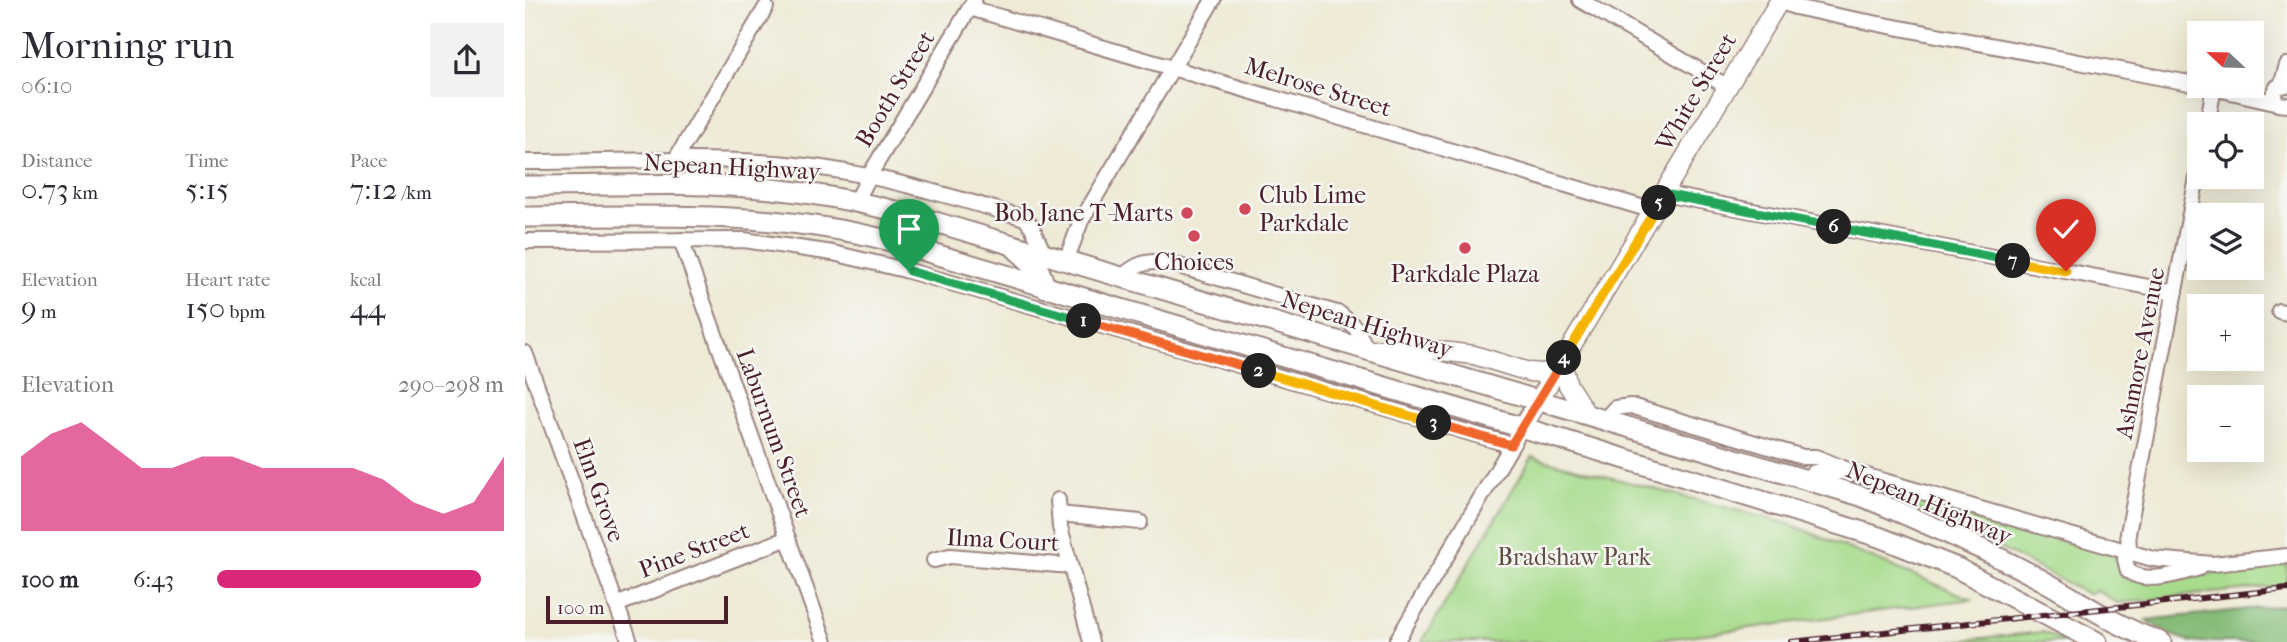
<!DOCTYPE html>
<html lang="en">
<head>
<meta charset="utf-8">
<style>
  :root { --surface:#fff; --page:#f2f2f3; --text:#2b2b33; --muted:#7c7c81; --accent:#db2777 }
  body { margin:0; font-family:"IM FELL French Canon",serif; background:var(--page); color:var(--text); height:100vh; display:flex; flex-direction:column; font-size:26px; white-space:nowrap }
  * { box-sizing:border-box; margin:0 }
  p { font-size:23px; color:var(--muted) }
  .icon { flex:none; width:38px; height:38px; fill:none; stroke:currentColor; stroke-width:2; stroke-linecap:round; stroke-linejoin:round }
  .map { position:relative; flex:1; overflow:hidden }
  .side { display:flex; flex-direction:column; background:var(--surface); width:525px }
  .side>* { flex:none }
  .needle { width:46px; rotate:292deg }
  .buttons { position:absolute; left:1662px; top:21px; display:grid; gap:14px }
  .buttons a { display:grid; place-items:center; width:77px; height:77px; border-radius:0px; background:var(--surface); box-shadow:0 7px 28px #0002; font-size:35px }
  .scale { position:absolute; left:21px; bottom:18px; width:182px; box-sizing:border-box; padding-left:7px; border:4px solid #4a1f2b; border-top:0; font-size:19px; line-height:24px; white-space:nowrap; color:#4a1f2b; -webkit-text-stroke:5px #f6f6f2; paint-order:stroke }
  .pin { position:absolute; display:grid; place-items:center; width:60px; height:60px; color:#fff; margin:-72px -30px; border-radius:50% 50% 50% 0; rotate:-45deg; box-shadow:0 0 7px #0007 }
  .pin .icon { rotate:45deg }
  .km { position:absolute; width:35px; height:35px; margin:-18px; border-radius:50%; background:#222; color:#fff; font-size:19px; line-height:35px; text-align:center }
  .round { display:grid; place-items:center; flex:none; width:74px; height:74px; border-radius:0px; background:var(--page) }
  .overview { display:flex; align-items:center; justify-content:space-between; height:119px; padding:0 21px }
  h1 { font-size:38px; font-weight:600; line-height:52px }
  .metrics { display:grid; grid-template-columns:repeat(3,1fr); gap:10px; height:119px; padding:7px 21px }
  .metrics div { display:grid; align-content:center }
  .metrics b { font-size:30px; font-weight:600 }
  .metrics small { font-size:19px; font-weight:400 }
  .metrics p { font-size:19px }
  .chart { height:196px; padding:14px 21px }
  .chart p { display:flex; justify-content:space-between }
  .chart svg { width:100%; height:126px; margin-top:7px; fill:var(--accent); opacity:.7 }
  ul { padding:0 21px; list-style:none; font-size:23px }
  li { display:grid; grid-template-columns:112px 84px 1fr; align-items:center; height:52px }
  li i { height:18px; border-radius:9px; background:var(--accent) }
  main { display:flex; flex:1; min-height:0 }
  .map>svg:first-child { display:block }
  .green { fill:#a7dc8c; stroke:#787e5c; stroke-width:2 }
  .forest { fill:#85bc78; stroke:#686e52; stroke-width:2 }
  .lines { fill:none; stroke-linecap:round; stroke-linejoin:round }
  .minor-casing { stroke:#9c8480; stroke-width:18 }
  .major-casing { stroke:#9c8480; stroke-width:21 }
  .highway-casing { stroke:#9c8480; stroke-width:23 }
  .minor { stroke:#fff; stroke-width:14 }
  .major { stroke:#fff; stroke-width:18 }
  .highway { stroke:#fff; stroke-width:19 }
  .rail-casing { stroke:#4a1f2b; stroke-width:6 }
  .rail { stroke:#f6f6f2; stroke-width:3.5; stroke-dasharray:10; stroke-linecap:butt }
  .split-1-casing { stroke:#fff; stroke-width:14 }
  .split-2-casing { stroke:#fff; stroke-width:14 }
  .split-3-casing { stroke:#fff; stroke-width:14 }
  .split-4-casing { stroke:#fff; stroke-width:14 }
  .split-5-casing { stroke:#fff; stroke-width:14 }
  .split-6-casing { stroke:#fff; stroke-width:14 }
  .split-7-casing { stroke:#fff; stroke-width:14 }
  .split-8-casing { stroke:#fff; stroke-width:14 }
  .split-1 { stroke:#22a559; stroke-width:9 }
  .split-2 { stroke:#f0652b; stroke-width:9 }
  .split-3 { stroke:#f5b400; stroke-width:9 }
  .split-4 { stroke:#f0652b; stroke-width:9 }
  .split-5 { stroke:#f5b400; stroke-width:9 }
  .split-6 { stroke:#22a559; stroke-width:9 }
  .split-7 { stroke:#22a559; stroke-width:9 }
  .split-8 { stroke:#f5b400; stroke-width:9 }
  .poi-dot { fill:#d1495b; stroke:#f6f6f2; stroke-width:2.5 }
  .labels { text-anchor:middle; stroke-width:5; stroke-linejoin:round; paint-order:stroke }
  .street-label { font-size:24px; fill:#4a1f2b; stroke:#f6f6f2 }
  .poi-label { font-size:24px; fill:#4a1f2b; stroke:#f6f6f2 }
  .park-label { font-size:24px; fill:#614e43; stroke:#f6f6f2 }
</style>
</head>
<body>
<main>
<section class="side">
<div class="overview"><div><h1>Morning run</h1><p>06:10</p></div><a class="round"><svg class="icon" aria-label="share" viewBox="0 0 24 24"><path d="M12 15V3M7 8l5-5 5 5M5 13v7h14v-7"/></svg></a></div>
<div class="metrics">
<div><p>Distance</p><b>0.73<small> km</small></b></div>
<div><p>Time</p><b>5:15</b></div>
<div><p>Pace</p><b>7:12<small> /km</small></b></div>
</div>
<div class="metrics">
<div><p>Elevation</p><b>9<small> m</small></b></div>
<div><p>Heart rate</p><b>150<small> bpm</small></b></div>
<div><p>kcal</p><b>44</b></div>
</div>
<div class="chart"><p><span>Elevation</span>290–298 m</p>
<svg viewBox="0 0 160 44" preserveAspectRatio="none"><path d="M0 44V18L10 10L20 6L30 14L40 22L50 22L60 18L70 18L80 22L90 22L100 22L110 22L120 26L130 34L140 38L150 34L160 18V44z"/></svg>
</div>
<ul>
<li><b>100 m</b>6:43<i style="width:92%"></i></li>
</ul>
</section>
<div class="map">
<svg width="1762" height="642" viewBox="0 0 1762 642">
  <rect width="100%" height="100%" fill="#f6f6f2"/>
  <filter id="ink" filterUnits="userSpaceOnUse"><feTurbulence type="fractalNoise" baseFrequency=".0143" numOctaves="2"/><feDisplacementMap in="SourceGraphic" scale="14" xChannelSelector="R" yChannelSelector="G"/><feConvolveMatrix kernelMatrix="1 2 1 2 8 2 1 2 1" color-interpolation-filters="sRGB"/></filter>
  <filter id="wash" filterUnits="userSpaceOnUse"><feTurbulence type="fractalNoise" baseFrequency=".00686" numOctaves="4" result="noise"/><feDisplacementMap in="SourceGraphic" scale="28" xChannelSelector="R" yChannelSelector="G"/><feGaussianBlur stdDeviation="1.57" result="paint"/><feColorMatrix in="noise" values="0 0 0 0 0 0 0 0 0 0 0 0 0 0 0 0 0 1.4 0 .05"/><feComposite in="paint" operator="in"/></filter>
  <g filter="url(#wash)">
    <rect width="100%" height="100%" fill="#eeead5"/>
    <g class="green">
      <path d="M1007 457 1264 524 1447 599 1118 642H897Z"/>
      <path d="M1310 478 1332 482 1451 519 1586 553 1591 558 1595 571 1606 580 1665 577 1762 564V585L1592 603 1572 590 1563 594 1422 521Z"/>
      <path d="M1518 632 1542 642H1418Z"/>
    </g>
    <path class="forest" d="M1762 605V642H1667L1645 634 1621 620Z"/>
  </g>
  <g filter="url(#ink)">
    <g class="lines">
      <defs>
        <g id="minor">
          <path d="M1055 0 1203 87"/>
          <path d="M1254 1 1270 7 1317 17 1675 85"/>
          <path d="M445 8 1129 211"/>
          <path d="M1756 85 1762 65"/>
          <path d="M1762 85 1752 87 1748 96 1753 104 1762 105"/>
          <path d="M1679 86 1750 102"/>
          <path d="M1682 124 1689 88"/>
          <path d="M0 162C83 162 168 157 251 163 336 169 418 194 500 218L507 227 519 254"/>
          <path d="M149 162 241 7"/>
          <path d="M1139 194 1650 292"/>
          <path d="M331 202 347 171 449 1"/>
          <path d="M156 240 300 642"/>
          <path d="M0 241 219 240 308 253 384 271 652 347 986 445"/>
          <path d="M541 261 556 221 688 0"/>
          <path d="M597 277C611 264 621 261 640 262L815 314 831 328 842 350"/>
          <path d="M1754 311 1762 313"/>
          <path d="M0 353 105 642"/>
          <path d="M1080 419 1090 408 1106 406 1278 457H1291L1328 472 1628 559 1688 564 1762 556"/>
          <path d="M1279 479 1290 472H1321"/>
          <path d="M533 500 535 527 566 642"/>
          <path d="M534 514 615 522"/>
          <path d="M409 560 425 556 545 566"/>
          <path d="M1674 568C1652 574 1623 585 1603 571L1600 559 1604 548 1603 533 1675 162"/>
          <path d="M91 605 263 538"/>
          <path d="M871 642 991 438"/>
        </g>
        <g id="major">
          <path d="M844 351 875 346 949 355 1004 372 1017 373 1032 371"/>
          <path d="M1037 362 1043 385 1062 415"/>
          <path d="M997 428 1255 0"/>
        </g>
        <g id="highway">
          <path d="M0 186C82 186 165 181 247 189 299 194 350 205 400 219L1336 496C1397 521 1458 548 1517 580 1555 601 1594 628 1636 642"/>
          <path d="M0 217C123 216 246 210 366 241L1029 437 1354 537 1432 568 1572 642"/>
          <path d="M490 248 514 270 521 288"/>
        </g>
      </defs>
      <use href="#minor" class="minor-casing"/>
      <use href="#major" class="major-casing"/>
      <use href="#highway" class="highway-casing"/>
      <use href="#minor" class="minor"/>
      <use href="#major" class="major"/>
      <use href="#highway" class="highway"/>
      <defs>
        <path id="rail" d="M1266 642 1762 589"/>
      </defs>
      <use href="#rail" class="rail-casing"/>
      <use href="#rail" class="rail"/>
    </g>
  </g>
  <g class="lines" filter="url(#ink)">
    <defs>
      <path id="split-1" d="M384 271 559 321"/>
      <path id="split-2" d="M559 321 734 371"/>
      <path id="split-3" d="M734 371 909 423"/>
      <path id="split-4" d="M909 423 986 445 1039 358"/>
      <path id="split-5" d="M1039 358 1134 203"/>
      <path id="split-6" d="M1134 203 1139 194 1309 227"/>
      <path id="split-7" d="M1309 227 1488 261"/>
      <path id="split-8" d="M1488 261 1541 271"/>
    </defs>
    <use href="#split-1" class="split-1-casing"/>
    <use href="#split-2" class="split-2-casing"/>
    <use href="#split-3" class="split-3-casing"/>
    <use href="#split-4" class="split-4-casing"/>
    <use href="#split-5" class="split-5-casing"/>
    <use href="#split-6" class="split-6-casing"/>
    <use href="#split-7" class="split-7-casing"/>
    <use href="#split-8" class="split-8-casing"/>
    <use href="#split-1" class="split-1"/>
    <use href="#split-2" class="split-2"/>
    <use href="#split-3" class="split-3"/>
    <use href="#split-4" class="split-4"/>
    <use href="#split-5" class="split-5"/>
    <use href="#split-6" class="split-6"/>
    <use href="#split-7" class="split-7"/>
    <use href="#split-8" class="split-8"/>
  </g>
  <g class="poi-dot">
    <circle cx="720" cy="209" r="7"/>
    <circle cx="662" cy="213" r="7"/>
    <circle cx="669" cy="236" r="7"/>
    <circle cx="940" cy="248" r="7"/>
  </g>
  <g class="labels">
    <g class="street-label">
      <text transform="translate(793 87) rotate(17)" y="8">Melrose Street</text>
      <text transform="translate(370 89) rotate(-59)" y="8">Booth Street</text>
      <text transform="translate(1171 92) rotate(-59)" y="8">White Street</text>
      <text transform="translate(207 167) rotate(3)" y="8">Nepean Highway</text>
      <text transform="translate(842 324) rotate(17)" y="8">Nepean Highway</text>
      <text transform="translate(1615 353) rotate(-79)" y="8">Ashmore Avenue</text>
      <text transform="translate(249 433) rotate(70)" y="8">Laburnum Street</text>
      <text transform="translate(74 490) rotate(70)" y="8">Elm Grove</text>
      <text transform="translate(1404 503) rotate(23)" y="8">Nepean Highway</text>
      <text transform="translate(478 540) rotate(3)" y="8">Ilma Court</text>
      <text transform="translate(169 550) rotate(-21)" y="8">Pine Street</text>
    </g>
    <g class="poi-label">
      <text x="734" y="203" text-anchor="start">Club Lime<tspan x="734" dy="28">Parkdale</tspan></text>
      <text x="648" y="221" text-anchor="end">Bob Jane T-Marts</text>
      <text x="669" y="270">Choices</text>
      <text x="940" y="282">Parkdale Plaza</text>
    </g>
    <g class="park-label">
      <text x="1049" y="565">Bradshaw Park</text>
    </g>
  </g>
</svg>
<div class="buttons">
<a><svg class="needle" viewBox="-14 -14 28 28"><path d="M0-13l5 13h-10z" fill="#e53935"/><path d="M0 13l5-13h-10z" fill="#7c7c81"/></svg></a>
<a><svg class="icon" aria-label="locate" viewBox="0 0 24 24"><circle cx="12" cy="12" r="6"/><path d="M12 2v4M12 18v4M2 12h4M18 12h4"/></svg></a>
<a><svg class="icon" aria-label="layers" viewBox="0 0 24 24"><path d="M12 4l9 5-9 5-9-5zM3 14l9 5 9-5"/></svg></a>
<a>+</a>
<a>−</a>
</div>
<div class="scale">100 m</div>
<div class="pin" style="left:384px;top:271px;background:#1e9e55"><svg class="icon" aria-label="arrive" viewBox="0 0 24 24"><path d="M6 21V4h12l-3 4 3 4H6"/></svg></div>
<div class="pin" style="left:1541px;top:271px;background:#d93025"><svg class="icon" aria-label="check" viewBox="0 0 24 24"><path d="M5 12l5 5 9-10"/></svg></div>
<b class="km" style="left:559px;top:321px">1</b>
<b class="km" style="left:734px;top:371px">2</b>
<b class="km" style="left:909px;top:423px">3</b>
<b class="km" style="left:1039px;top:358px">4</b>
<b class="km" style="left:1134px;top:203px">5</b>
<b class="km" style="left:1309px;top:227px">6</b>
<b class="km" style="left:1488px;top:261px">7</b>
</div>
</main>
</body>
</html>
